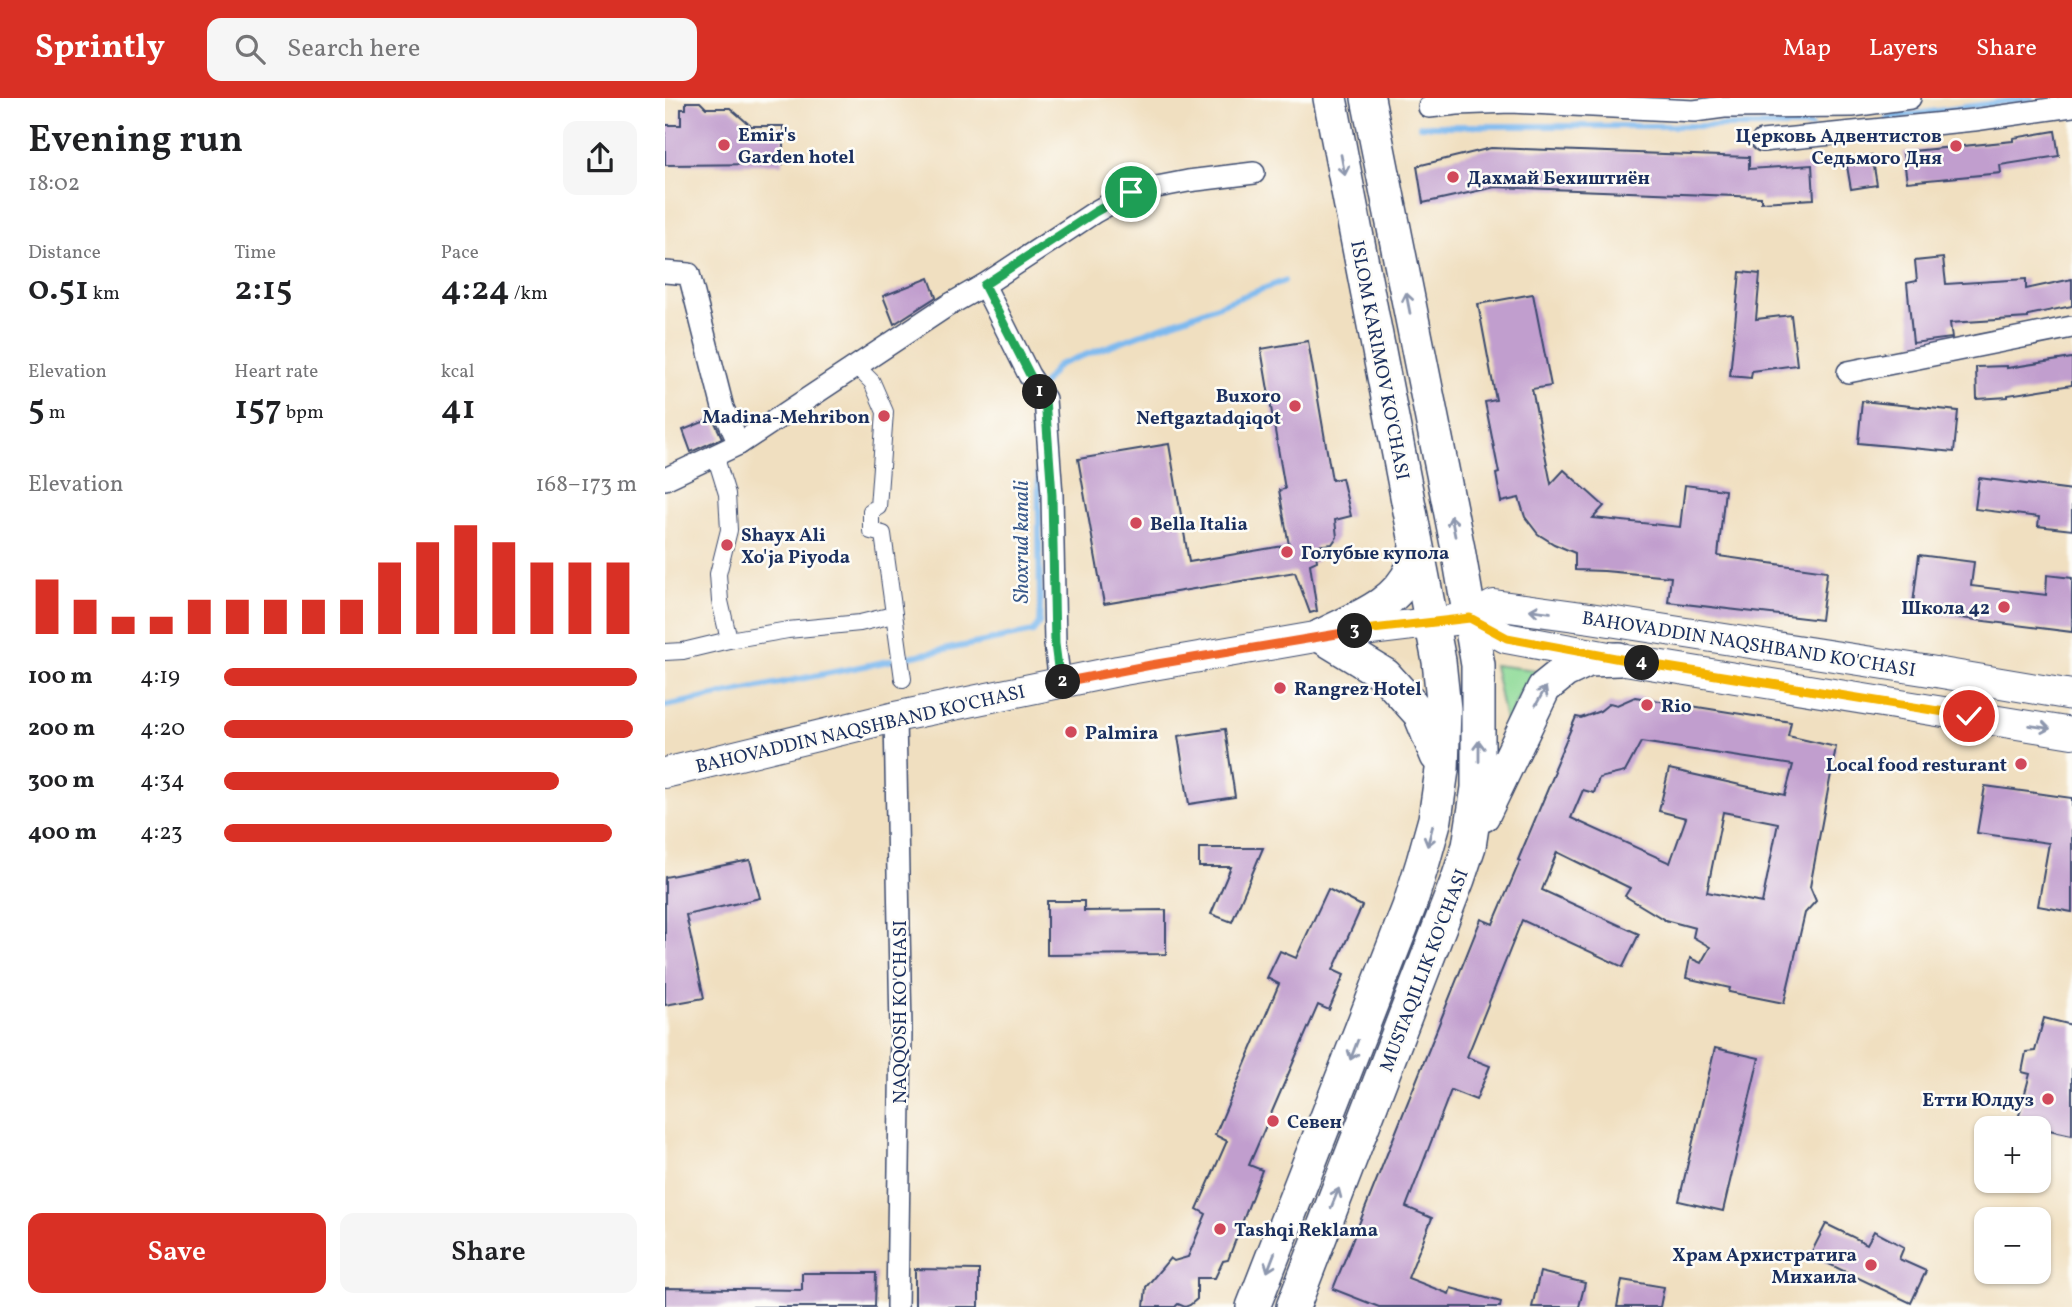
<!DOCTYPE html>
<html lang="en">
<head>
<meta charset="utf-8">
<style>
  :root { --surface:#fff; --page:#f6f6f6; --text:#202124; --muted:#757577; --accent:#d93025 }
  body { margin:0; font-family:Vollkorn,serif; background:var(--page); color:var(--text); height:100vh; display:flex; flex-direction:column; font-size:26px; white-space:nowrap }
  * { box-sizing:border-box; margin:0 }
  p { font-size:23px; color:var(--muted) }
  .icon { flex:none; width:38px; height:38px; fill:none; stroke:currentColor; stroke-width:2; stroke-linecap:round; stroke-linejoin:round }
  .map { position:relative; flex:1; overflow:hidden }
  .panel { display:flex; flex-direction:column; background:var(--surface); width:665px }
  .panel>* { flex:none }
  .buttons { position:absolute; left:1309px; top:1018px; display:grid; gap:14px }
  .buttons a { display:grid; place-items:center; width:77px; height:77px; border-radius:14px; background:var(--surface); box-shadow:0 2px 5px #0004; font-size:35px }
  .pin { position:absolute; display:grid; place-items:center; width:60px; height:60px; color:#fff; margin:-30px; border:4px solid #fff; border-radius:50%; box-shadow:0 2px 7px #0007 }
  .km { position:absolute; width:35px; height:35px; margin:-18px; border-radius:50%; background:#222; color:#fff; font-size:19px; line-height:35px; text-align:center }
  .round { display:grid; place-items:center; flex:none; width:74px; height:74px; border-radius:14px; background:var(--page) }
  .summary { display:flex; align-items:center; justify-content:space-between; height:119px; padding:0 28px }
  h1 { font-size:38px; font-weight:600; line-height:52px }
  .figures { display:grid; grid-template-columns:repeat(3,1fr); gap:10px; height:119px; padding:7px 28px }
  .figures div { display:grid; align-content:center }
  .figures b { font-size:35px; font-weight:600 }
  .figures small { font-size:19px; font-weight:400 }
  .figures p { font-size:19px }
  .chart { height:196px; padding:14px 28px }
  .chart p { display:flex; justify-content:space-between }
  .chart svg { width:100%; height:126px; margin-top:7px; stroke:var(--accent); stroke-width:6 }
  .primary-button { display:flex; gap:14px; margin-top:auto; padding:14px 28px }
  .primary-button a { flex:1; height:80px; border-radius:14px; background:var(--accent); color:#fff; font-size:28px; font-weight:600; line-height:80px; text-align:center }
  .primary-button a+a { background:var(--page); color:var(--text) }
  ul { padding:0 28px; list-style:none; font-size:23px }
  li { display:grid; grid-template-columns:112px 84px 1fr; align-items:center; height:52px }
  li i { height:18px; border-radius:9px; background:var(--accent) }
  header { display:flex; align-items:center; gap:42px; box-sizing:border-box; height:98px; padding:0 35px; background:var(--accent); color:#fff }
  header strong { font-size:33px }
  nav { display:flex; gap:38px; margin-inline-start:auto; font-size:24px }
  .search { width:490px; height:63px; background:var(--page); display:flex; align-items:center; gap:18px; box-sizing:border-box; padding:0 24px; border-radius:14px; color:var(--muted); font-size:26px }
  main { display:flex; flex:1; min-height:0 }
  .map>svg:first-child { display:block }
  .green { fill:#8eda97; stroke:#54847a; stroke-width:2 }
  .lines { fill:none; stroke-linecap:round; stroke-linejoin:round }
  .stream { stroke:#7db9ef; stroke-width:6 }
  .building { fill:#c19ece; fill-rule:evenodd }
  .pedestrian-casing { stroke:#3b496d; stroke-width:18 }
  .minor-casing { stroke:#3b496d; stroke-width:24 }
  .secondary-casing { stroke:#3b496d; stroke-width:32 }
  .primary-casing { stroke:#3b496d; stroke-width:36 }
  .pedestrian { stroke:#fff; stroke-width:16 }
  .minor { stroke:#fff; stroke-width:21 }
  .secondary { stroke:#fff; stroke-width:30 }
  .primary { stroke:#fff; stroke-width:33 }
  .oneway { stroke:#8d97ae }
  .split-1-casing { stroke:#fff; stroke-width:14 }
  .split-2-casing { stroke:#fff; stroke-width:14 }
  .split-3-casing { stroke:#fff; stroke-width:14 }
  .split-4-casing { stroke:#fff; stroke-width:14 }
  .split-5-casing { stroke:#fff; stroke-width:14 }
  .split-1 { stroke:#22a559; stroke-width:9 }
  .split-2 { stroke:#22a559; stroke-width:9 }
  .split-3 { stroke:#f0652b; stroke-width:9 }
  .split-4 { stroke:#f5b400; stroke-width:9 }
  .split-5 { stroke:#f5b400; stroke-width:9 }
  .poi-dot { fill:#d1495b; stroke:#fdfcf7; stroke-width:2.5 }
  .labels { text-anchor:middle; stroke-width:5; stroke-linejoin:round; paint-order:stroke }
  .poi-label { font-size:19px; font-weight:bold; fill:#1b2f5e; stroke:#fdfcf7; text-anchor:start }
  .street-label { font-size:19px; fill:#1b2f5e; stroke:#fdfcf7 }
  .water-label { font-size:21px; font-style:italic; fill:#38588a; stroke:#fdfcf7 }
</style>
</head>
<body>
<header>
<strong>Sprintly</strong>
<div class="search"><svg class="icon" aria-label="search" viewBox="0 0 24 24"><circle cx="10" cy="10" r="6"/><path d="M15 15l6 6"/></svg>Search here</div>
<nav><a>Map</a><a>Layers</a><a>Share</a></nav>
</header>
<main>
<section class="panel">
<div class="summary"><div><h1>Evening run</h1><p>18:02</p></div><a class="round"><svg class="icon" aria-label="share" viewBox="0 0 24 24"><path d="M12 15V3M7 8l5-5 5 5M5 13v7h14v-7"/></svg></a></div>
<div class="figures">
<div><p>Distance</p><b>0.51<small> km</small></b></div>
<div><p>Time</p><b>2:15</b></div>
<div><p>Pace</p><b>4:24<small> /km</small></b></div>
</div>
<div class="figures">
<div><p>Elevation</p><b>5<small> m</small></b></div>
<div><p>Heart rate</p><b>157<small> bpm</small></b></div>
<div><p>kcal</p><b>41</b></div>
</div>
<div class="chart"><p><span>Elevation</span>168–173 m</p>
<svg viewBox="0 0 160 44" preserveAspectRatio="none"><path d="M5 44V25M15 44V32M25 44V38M35 44V38M45 44V32M55 44V32M65 44V32M75 44V32M85 44V32M95 44V19M105 44V12M115 44V6M125 44V12M135 44V19M145 44V19M155 44V19"/></svg>
</div>
<ul>
<li><b>100 m</b>4:19<i style="width:100%"></i></li>
<li><b>200 m</b>4:20<i style="width:99%"></i></li>
<li><b>300 m</b>4:34<i style="width:81%"></i></li>
<li><b>400 m</b>4:23<i style="width:94%"></i></li>
</ul>
<div class="primary-button"><a>Save</a><a>Share</a></div>
</section>
<div class="map">
<svg width="1407" height="1209" viewBox="0 0 1407 1209">
  <rect width="100%" height="100%" fill="#fdfcf7"/>
  <filter id="ink" filterUnits="userSpaceOnUse"><feTurbulence type="fractalNoise" baseFrequency=".0143" numOctaves="2"/><feDisplacementMap in="SourceGraphic" scale="14" xChannelSelector="R" yChannelSelector="G"/><feConvolveMatrix kernelMatrix="1 2 1 2 8 2 1 2 1" color-interpolation-filters="sRGB"/></filter>
  <filter id="wash" filterUnits="userSpaceOnUse"><feTurbulence type="fractalNoise" baseFrequency=".00686" numOctaves="4" result="noise"/><feDisplacementMap in="SourceGraphic" scale="28" xChannelSelector="R" yChannelSelector="G"/><feGaussianBlur stdDeviation="1.57" result="paint"/><feColorMatrix in="noise" values="0 0 0 0 0 0 0 0 0 0 0 0 0 0 0 0 0 1.4 0 .05"/><feComposite in="paint" operator="in"/></filter>
  <g filter="url(#wash)">
    <rect width="100%" height="100%" fill="#f0dfc0"/>
    <path class="green" d="M829 567 871 572 856 593 841 627Z"/>
    <g class="lines">
      <g class="stream">
        <path d="M1222 20 1366 0"/>
        <path d="M755 28H1146"/>
        <path d="M377 288 393 267 619 183"/>
        <path d="M0 608 368 534 374 525 375 509 373 346"/>
      </g>
    </g>
    <g id="blocks">
      <g class="building">
        <path d="M21 4H35L41 10H65L86 28H118V66L0 67V27H16V11H21Z"/>
        <path d="M1390 33 1394 58 1335 67 1336 75 1242 84 1238 54 1348 43V40Z"/>
        <path d="M826 50 1084 59V71L1147 67 1149 101 1096 104V99L830 89 758 105 752 68Z"/>
        <path d="M1207 57 1212 87 1186 91 1181 62Z"/>
        <path d="M1278 160 1281 186 1361 181V191L1407 181V208L1363 217V220L1285 225 1287 240 1248 245 1242 185 1252 183 1250 163Z"/>
        <path d="M1075 174 1095 176 1091 221 1126 217 1132 267 1087 273 1086 280 1065 278Z"/>
        <path d="M264 180 271 199 229 226 218 198Z"/>
        <path d="M868 196 886 288 867 291 886 386 899 372 939 408 928 420 1015 429 1020 387 1060 392 1053 458 1162 473 1156 522 1003 504 1006 479 939 473 910 472V455L889 446 873 436 860 419 854 400 836 404 831 376 834 375 820 304 831 302 813 206Z"/>
        <path d="M643 243 667 382 677 380 686 418 670 422 672 439 667 446 650 448 652 463 645 466 652 513 645 515 630 474 439 506 413 361 504 346 524 464 624 447 614 392 620 391 596 251Z"/>
        <path d="M1407 260V287L1343 297V299L1312 301 1311 269 1342 268V270Z"/>
        <path d="M1197 303 1293 313 1289 354 1193 345Z"/>
        <path d="M48 320 57 340 26 354 18 332Z"/>
        <path d="M1314 380 1407 392V432L1373 428 1374 419 1310 411Z"/>
        <path d="M1254 457 1309 464 1306 488 1381 497 1382 477 1407 480V534L1247 514Z"/>
        <path d="M970 599 1126 624 1123 638 1171 649 1145 789 1151 803 1140 815 1119 905 1064 894 1065 890 1021 880 1025 860 1036 865 1045 849 1028 839 1030 830 1000 822 960 798 965 790 892 754 877 792 974 836 958 869 857 822 802 959 825 968 811 1002 786 992 741 1109 767 1120 743 1180 784 1196 786 1190 836 1204 835 1209H714L668 1191 816 821 828 826 855 763 853 762 890 674 889 670 911 619 916 620 935 613 945 605 952 607ZM976 644 1128 667 1120 697 1004 671 994 713 1021 720 1005 765 906 720 918 692 929 695 934 680 960 674ZM1058 714 1113 725 1097 805 1042 794Z"/>
        <path d="M560 631 570 699 524 706 513 638Z"/>
        <path d="M1320 688 1407 700V814L1373 808 1384 745 1312 735Z"/>
        <path d="M534 750H598L567 824 546 816 566 769H534Z"/>
        <path d="M85 762 95 800 21 817 39 900 0 907V779Z"/>
        <path d="M663 791 697 808 668 872 679 877 664 912 653 907 584 1067 597 1072 563 1162 558 1163 550 1180H532V1201L525 1207 520 1209 513 1206 510 1209H479L481 1189 505 1160 509 1163 523 1159 541 1116 532 1111 562 1043 550 1037 614 886 602 880 615 853 631 860Z"/>
        <path d="M382 803H419V813L501 812V856L382 857Z"/>
        <path d="M1379 920 1407 927V1037L1352 1025 1365 976 1357 974 1361 954 1370 953Z"/>
        <path d="M1050 950 1094 960 1058 1113 1014 1103Z"/>
        <path d="M1161 1126 1202 1146 1209 1133 1239 1149 1234 1161 1261 1173 1246 1205 1145 1157Z"/>
        <path d="M250 1171 314 1172V1209H250Z"/>
        <path d="M875 1174 920 1185 914 1209H867Z"/>
        <path d="M137 1175H211L210 1209H0V1190L137 1192Z"/>
        <path d="M957 1182 999 1189 995 1209H952Z"/>
      </g>
    </g>
  </g>
  <g filter="url(#ink)">
    <use href="#blocks" fill-opacity="0" stroke="#3b496d" stroke-width="2"/>
    <g class="lines">
      <defs>
        <g id="pedestrian">
          <path d="M191 268 207 284 220 314 213 409 206 413V433L218 436 238 581"/>
          <path d="M50 357 62 396 64 432 53 476 55 503 64 542"/>
          <path d="M0 554 18 553 64 542 123 532 195 525 228 517"/>
        </g>
        <g id="minor">
          <path d="M764 9 792 6 846 4 1029 13 1059 9 1187 8 1245 0"/>
          <path d="M1097 43 1309 22 1407 8"/>
          <path d="M0 174 24 176 58 310 74 346"/>
          <path d="M319 187 364 277 380 301 387 397 390 546 395 585"/>
          <path d="M1183 274 1407 229"/>
          <path d="M0 381 74 346 282 208 319 187 430 114 466 94 523 83 589 75"/>
          <path d="M230 619 236 932 232 1209"/>
        </g>
        <g id="secondary">
          <path d="M805 520 841 540 954 561 1407 635"/>
          <path d="M0 675 230 619 453 573 656 538 805 520 829 507 925 520 1265 573 1407 597"/>
        </g>
        <g id="primary">
          <path d="M656 538 720 577 755 616 772 658"/>
          <path d="M656 538C689 521 732 507 747 470 750 464 750 455 751 448"/>
          <path d="M818 717 879 590 900 573 923 562 954 561"/>
          <path d="M588 1209 744 809 758 764 770 721 777 672 779 611 774 563 665 0"/>
          <path d="M628 1209 793 781 804 748 813 690V567L793 451 703 0"/>
        </g>
      </defs>
      <use href="#pedestrian" class="pedestrian-casing"/>
      <use href="#minor" class="minor-casing"/>
      <use href="#secondary" class="secondary-casing"/>
      <use href="#primary" class="primary-casing"/>
      <use href="#pedestrian" class="pedestrian"/>
      <use href="#minor" class="minor"/>
      <use href="#secondary" class="secondary"/>
      <use href="#primary" class="primary"/>
    </g>
    <defs><path id="oneway-shaft" d="M-6 0H5M1.5-3L5.5 0L1.5 3" fill="none" stroke-width="1.6" stroke-linecap="round" stroke-linejoin="round" transform="scale(1.75)"/></defs>
    <g class="oneway">
      <use href="#oneway-shaft" transform="translate(678 67) rotate(79)"/>
      <use href="#oneway-shaft" transform="translate(743 205) rotate(-101)"/>
      <use href="#oneway-shaft" transform="translate(788 428) rotate(-101)"/>
      <use href="#oneway-shaft" transform="translate(875 513) rotate(-172)"/>
      <use href="#oneway-shaft" transform="translate(876 598) rotate(-61)"/>
      <use href="#oneway-shaft" transform="translate(1375 629) rotate(9)"/>
      <use href="#oneway-shaft" transform="translate(814 653) rotate(-90)"/>
      <use href="#oneway-shaft" transform="translate(765 738) rotate(105)"/>
      <use href="#oneway-shaft" transform="translate(689 952) rotate(111)"/>
      <use href="#oneway-shaft" transform="translate(670 1100) rotate(-68)"/>
      <use href="#oneway-shaft" transform="translate(606 1164) rotate(111)"/>
    </g>
  </g>
  <g class="lines" filter="url(#ink)">
    <defs>
      <path id="split-1" d="M375 294 365 277 319 187 430 114 466 94"/>
      <path id="split-2" d="M375 294 380 301 387 397 390 546 395 585 398 584"/>
      <path id="split-3" d="M398 584 486 567 690 533"/>
      <path id="split-4" d="M690 533 805 520 842 540 977 565"/>
      <path id="split-5" d="M977 565 1304 618"/>
    </defs>
    <use href="#split-1" class="split-1-casing"/>
    <use href="#split-2" class="split-2-casing"/>
    <use href="#split-3" class="split-3-casing"/>
    <use href="#split-4" class="split-4-casing"/>
    <use href="#split-5" class="split-5-casing"/>
    <use href="#split-1" class="split-1"/>
    <use href="#split-2" class="split-2"/>
    <use href="#split-3" class="split-3"/>
    <use href="#split-4" class="split-4"/>
    <use href="#split-5" class="split-5"/>
  </g>
  <g class="poi-dot">
    <circle cx="59" cy="47" r="7"/>
    <circle cx="1291" cy="48" r="7"/>
    <circle cx="788" cy="79" r="7"/>
    <circle cx="630" cy="308" r="7"/>
    <circle cx="219" cy="318" r="7"/>
    <circle cx="471" cy="425" r="7"/>
    <circle cx="62" cy="447" r="7"/>
    <circle cx="622" cy="454" r="7"/>
    <circle cx="1339" cy="509" r="7"/>
    <circle cx="615" cy="590" r="7"/>
    <circle cx="982" cy="607" r="7"/>
    <circle cx="406" cy="634" r="7"/>
    <circle cx="1356" cy="666" r="7"/>
    <circle cx="1383" cy="1001" r="7"/>
    <circle cx="608" cy="1023" r="7"/>
    <circle cx="555" cy="1131" r="7"/>
    <circle cx="1206" cy="1167" r="7"/>
  </g>
  <g class="labels">
    <g class="poi-label">
      <text x="73" y="43">Emir's<tspan x="73" dy="22">Garden hotel</tspan></text>
      <text x="1277" y="44" text-anchor="end">Церковь Адвентистов<tspan x="1277" dy="22">Седьмого Дня</tspan></text>
      <text x="802" y="86">Дахмай Бехиштиён</text>
      <text x="616" y="304" text-anchor="end">Buxoro<tspan x="616" dy="22">Neftgaztadqiqot</tspan></text>
      <text x="205" y="325" text-anchor="end">Madina-Mehribon</text>
      <text x="485" y="432">Bella Italia</text>
      <text x="76" y="443">Shayx Ali<tspan x="76" dy="22">Xo'ja Piyoda</tspan></text>
      <text x="636" y="461">Голубые купола</text>
      <text x="1325" y="516" text-anchor="end">Школа 42</text>
      <text x="629" y="597">Rangrez Hotel</text>
      <text x="996" y="614">Rio</text>
      <text x="420" y="641">Palmira</text>
      <text x="1342" y="673" text-anchor="end">Local food resturant</text>
      <text x="1369" y="1008" text-anchor="end">Етти Юлдуз</text>
      <text x="622" y="1030">Севен</text>
      <text x="569" y="1138">Tashqi Reklama</text>
      <text x="1192" y="1163" text-anchor="end">Храм Архистратига<tspan x="1192" dy="22">Михаила</tspan></text>
    </g>
    <g class="street-label">
      <text transform="translate(716 262) rotate(79)" y="7">ISLOM KARIMOV KO'CHASI</text>
      <text transform="translate(1084 545) rotate(9)" y="7">BAHOVADDIN NAQSHBAND KO'CHASI</text>
      <text transform="translate(195 630) rotate(-13)" y="7">BAHOVADDIN NAQSHBAND KO'CHASI</text>
      <text transform="translate(758 872) rotate(-69)" y="7">MUSTAQILLIK KO'CHASI</text>
      <text transform="translate(234 914) rotate(-90)" y="7">NAQQOSH KO'CHASI</text>
    </g>
    <g class="water-label">
      <text transform="translate(356 444) rotate(-90)" y="7">Shoxrud kanali</text>
    </g>
  </g>
</svg>
<div class="buttons">
<a>+</a>
<a>−</a>
</div>
<div class="pin" style="left:466px;top:94px;background:#1e9e55"><svg class="icon" aria-label="arrive" viewBox="0 0 24 24"><path d="M6 21V4h12l-3 4 3 4H6"/></svg></div>
<div class="pin" style="left:1304px;top:618px;background:#d93025"><svg class="icon" aria-label="check" viewBox="0 0 24 24"><path d="M5 12l5 5 9-10"/></svg></div>
<b class="km" style="left:375px;top:294px">1</b>
<b class="km" style="left:398px;top:584px">2</b>
<b class="km" style="left:690px;top:533px">3</b>
<b class="km" style="left:977px;top:565px">4</b>
</div>
</main>
</body>
</html>
